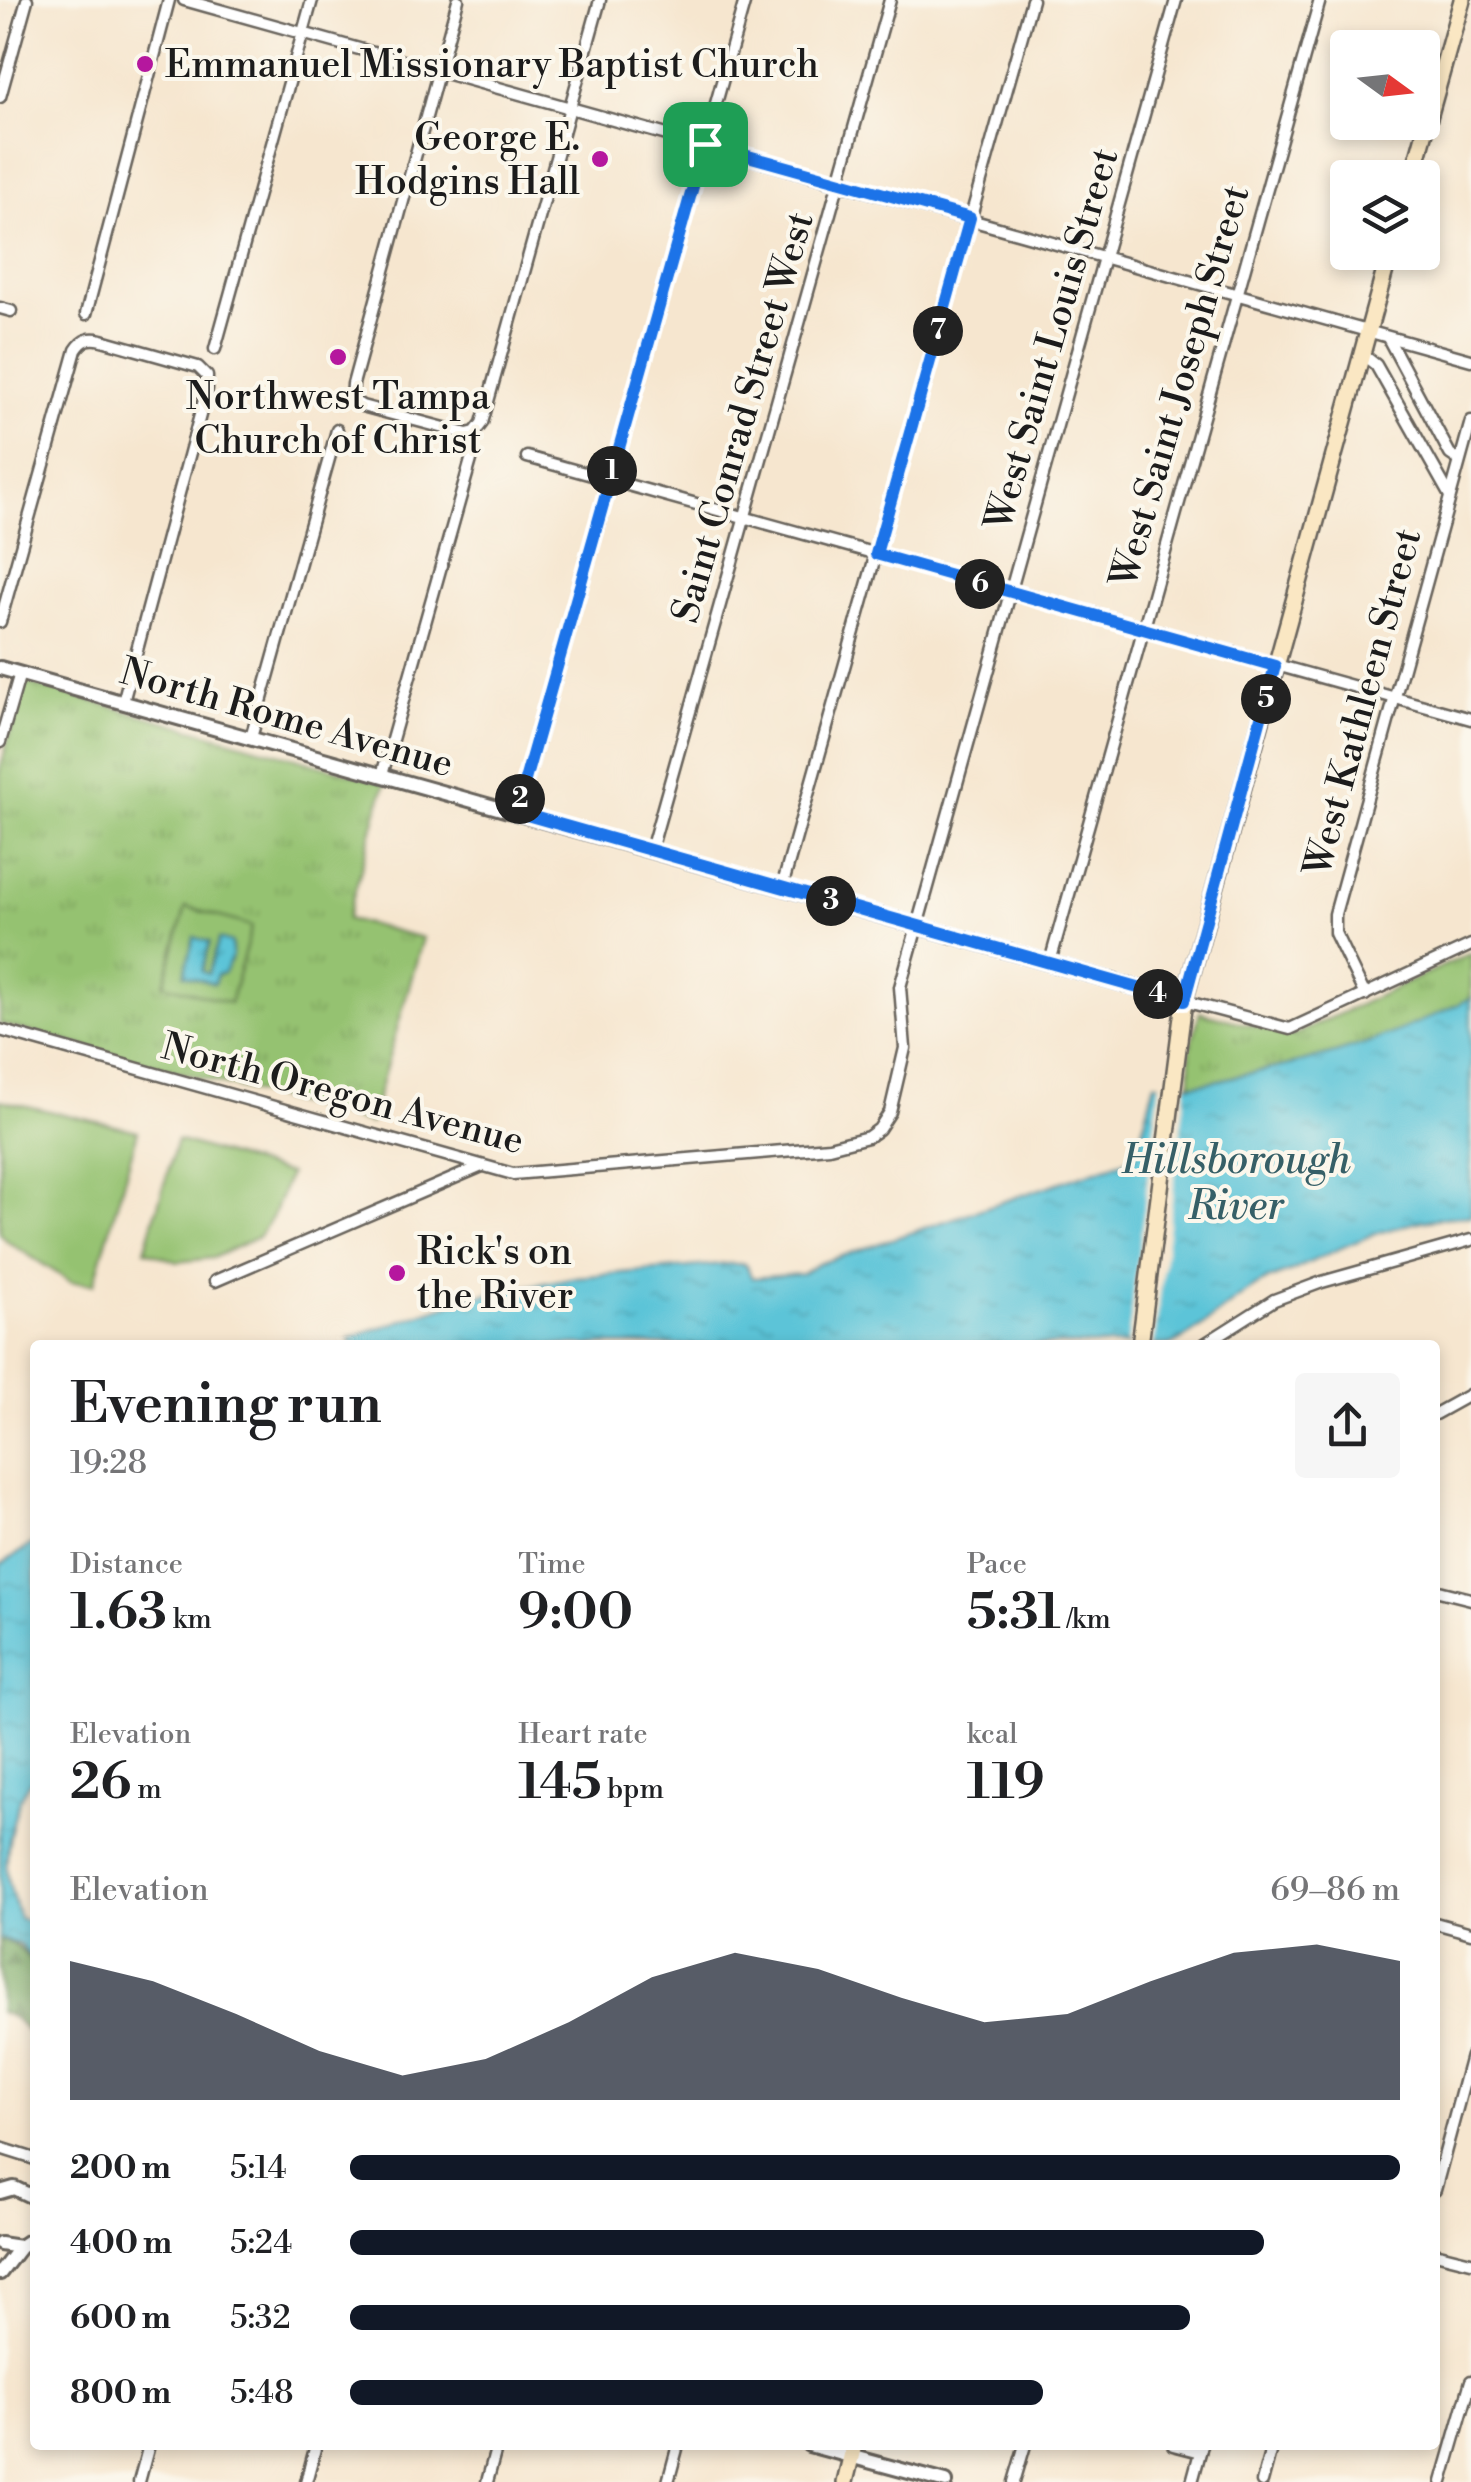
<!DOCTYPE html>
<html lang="en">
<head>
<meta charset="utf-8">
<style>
  :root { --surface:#fff; --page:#f6f6f6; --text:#202124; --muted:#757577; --accent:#111827 }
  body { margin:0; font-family:"Libre Bodoni",serif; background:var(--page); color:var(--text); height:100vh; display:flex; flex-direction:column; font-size:38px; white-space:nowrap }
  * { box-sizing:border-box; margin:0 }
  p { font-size:32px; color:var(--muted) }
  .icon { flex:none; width:55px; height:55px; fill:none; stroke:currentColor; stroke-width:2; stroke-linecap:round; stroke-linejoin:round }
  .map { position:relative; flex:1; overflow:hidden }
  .panel { position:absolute; left:30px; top:1340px; width:1410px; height:1110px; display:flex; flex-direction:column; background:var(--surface); border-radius:10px; box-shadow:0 5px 15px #0003 }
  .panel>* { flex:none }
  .needle { width:65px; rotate:105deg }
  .tools { position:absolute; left:1330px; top:30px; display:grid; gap:20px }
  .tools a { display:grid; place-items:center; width:110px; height:110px; border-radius:10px; background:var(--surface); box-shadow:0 5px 15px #0003; font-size:50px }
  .pin { position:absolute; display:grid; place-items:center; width:85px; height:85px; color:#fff; margin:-42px; border-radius:20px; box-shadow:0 5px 15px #0006 }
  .km { position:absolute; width:50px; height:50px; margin:-25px; border-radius:50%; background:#222; color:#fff; font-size:28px; line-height:50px; text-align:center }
  .round { display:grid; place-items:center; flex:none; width:105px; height:105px; border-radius:10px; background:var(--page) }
  .summary { display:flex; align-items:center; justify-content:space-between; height:170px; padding:0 40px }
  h1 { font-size:55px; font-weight:600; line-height:75px }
  .stats { display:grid; grid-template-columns:repeat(3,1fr); gap:15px; height:170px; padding:10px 40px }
  .stats div { display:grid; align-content:center }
  .stats b { font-size:50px; font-weight:600 }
  .stats small { font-size:28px; font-weight:400 }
  .stats p { font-size:28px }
  .chart { height:280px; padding:20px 40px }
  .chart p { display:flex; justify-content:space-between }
  .chart svg { width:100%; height:180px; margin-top:10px; fill:var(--accent); opacity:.7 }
  ul { padding:0 40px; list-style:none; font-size:32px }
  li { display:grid; grid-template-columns:160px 120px 1fr; align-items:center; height:75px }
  li i { height:25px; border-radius:12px; background:var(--accent) }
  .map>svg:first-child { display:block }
  .forest { fill:url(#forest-firs); stroke:#4a6240; stroke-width:2.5 }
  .park { fill:url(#park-tufts); stroke:#586f46; stroke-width:2.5 }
  .pitch { fill:#95c271; stroke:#586f46; stroke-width:2.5 }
  .water { fill:url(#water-ripples); stroke:#3c707a; stroke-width:2.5 }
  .pier { fill:#f6e6cf }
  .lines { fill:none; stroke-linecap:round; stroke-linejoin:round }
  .minor-casing { stroke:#68635b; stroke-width:15 }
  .tertiary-casing { stroke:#68635b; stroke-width:18 }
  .secondary-casing { stroke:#68635b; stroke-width:20 }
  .minor { stroke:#fff; stroke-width:10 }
  .tertiary { stroke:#fff; stroke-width:12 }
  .secondary { stroke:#fae7c3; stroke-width:15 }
  .route-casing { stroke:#fff; stroke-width:20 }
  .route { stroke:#1a73e8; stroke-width:12 }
  .poi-dot { fill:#b5179e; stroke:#fbf7ec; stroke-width:4 }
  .labels { text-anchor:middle; stroke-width:8; stroke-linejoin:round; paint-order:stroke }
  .poi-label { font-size:38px; fill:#1c1c1c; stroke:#fbf7ec; text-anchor:start }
  .street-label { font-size:38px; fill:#1c1c1c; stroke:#fbf7ec }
  .water-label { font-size:40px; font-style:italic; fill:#365f67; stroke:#fbf7ec }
</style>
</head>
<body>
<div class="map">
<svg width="1471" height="2482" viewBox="0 0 1471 2482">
  <defs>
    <pattern id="forest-firs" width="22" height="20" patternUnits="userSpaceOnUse" patternTransform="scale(2.5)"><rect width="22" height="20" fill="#78a863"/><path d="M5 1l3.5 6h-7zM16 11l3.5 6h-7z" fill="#628851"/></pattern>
    <pattern id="park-tufts" width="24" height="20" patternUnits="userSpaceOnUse" patternTransform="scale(2.5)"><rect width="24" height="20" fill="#95c271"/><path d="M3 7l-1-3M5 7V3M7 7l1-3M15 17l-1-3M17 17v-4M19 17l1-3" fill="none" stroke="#80a661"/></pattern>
    <pattern id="water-ripples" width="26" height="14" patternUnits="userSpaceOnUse" patternTransform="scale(2.5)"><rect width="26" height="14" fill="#5cc4d8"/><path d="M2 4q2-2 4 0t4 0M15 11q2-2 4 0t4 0" fill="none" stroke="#4fa8b9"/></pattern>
  </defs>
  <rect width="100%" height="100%" fill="#fbf7ec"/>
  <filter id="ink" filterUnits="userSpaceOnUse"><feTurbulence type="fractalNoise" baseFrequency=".01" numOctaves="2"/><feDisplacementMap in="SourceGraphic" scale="20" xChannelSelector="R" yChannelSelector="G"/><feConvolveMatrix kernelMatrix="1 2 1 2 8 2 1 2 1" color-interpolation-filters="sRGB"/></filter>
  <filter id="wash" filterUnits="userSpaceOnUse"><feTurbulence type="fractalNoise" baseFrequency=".0048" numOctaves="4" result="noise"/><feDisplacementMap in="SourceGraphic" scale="40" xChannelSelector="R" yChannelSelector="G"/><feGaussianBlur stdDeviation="2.25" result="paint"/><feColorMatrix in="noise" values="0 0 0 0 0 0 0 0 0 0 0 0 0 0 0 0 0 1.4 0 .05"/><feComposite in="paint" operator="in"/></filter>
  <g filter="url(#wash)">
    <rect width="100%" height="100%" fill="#f6e6cf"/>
    <path class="forest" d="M0 1939C48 1955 35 1990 35 2031L30 2033 14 2018 0 2012Z"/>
    <g class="park">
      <path d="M24 682 385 783 347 919 423 938 370 1123 0 1024V769Z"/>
      <path d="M1471 953V998C1441 1013 1411 1030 1379 1041 1318 1062 1254 1072 1191 1087L1190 1050 1200 1012 1292 1036Z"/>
    </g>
    <g class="pitch">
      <path d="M186 907 252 926 230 1003 164 984Z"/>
      <path d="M0 1100 138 1131 94 1284 71 1282 8 1242 0 1233Z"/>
      <path d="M177 1140 289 1174 272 1218 258 1237 213 1258 177 1262 145 1250Z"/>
    </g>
    <g class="water">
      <path d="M194 937 210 942 202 971 208 974 219 939 232 943V957L224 973 217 975 214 984 184 975Z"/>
      <path d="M1471 998V1216C1404 1217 1354 1241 1296 1269 1284 1275 1271 1277 1260 1284 1229 1302 1203 1330 1171 1345H352L349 1338 472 1297 576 1277 723 1264H745L752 1278 802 1274 818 1264 1135 1157 1155 1083C1195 1088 1208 1082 1246 1074 1332 1058 1392 1037 1471 998Z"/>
      <path d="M35 1542V1777C18 1789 5 1848 7 1870 8 1886 15 1902 19 1918L35 1922V1962L19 1944 0 1939V1565Z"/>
    </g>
    <path class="pier" d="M1160 1079 1187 1082 1154 1345H1127Z"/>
  </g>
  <g filter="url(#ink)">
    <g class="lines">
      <defs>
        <g id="minor">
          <path d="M184 0 1471 360"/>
          <path d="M458 0 353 384 352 400 362 406 467 434 475 432 482 423 600 0"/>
          <path d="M0 97 27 0"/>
          <path d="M0 308 11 311"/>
          <path d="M86 314 169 0"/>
          <path d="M1388 338 1450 454 1459 460"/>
          <path d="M215 349 312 0"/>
          <path d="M1362 354 1376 365 1450 496"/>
          <path d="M527 457 1471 719"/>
          <path d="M0 622 76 350C83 339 90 337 102 340L198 367 207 376V389L123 702"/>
          <path d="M251 738 337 430"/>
          <path d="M0 742 20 673"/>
          <path d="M382 775 471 460"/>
          <path d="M517 813 745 0"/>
          <path d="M651 850 890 0"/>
          <path d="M782 887 1032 0"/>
          <path d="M1050 962 1320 0"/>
          <path d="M1365 995 1335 933V914L1471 421"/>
          <path d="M1184 1001 1290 1029 1471 945"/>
          <path d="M0 1030 513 1174 829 1147 868 1137 879 1129 890 1112 905 1048 900 987 1176 0"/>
          <path d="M215 1281 482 1166"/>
          <path d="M1203 1345 1274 1300 1322 1282 1471 1240"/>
          <path d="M1435 1414 1471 1394"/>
          <path d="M1435 1590 1471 1599"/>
          <path d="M1435 1923 1471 1933"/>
          <path d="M0 2148 35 2159"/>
          <path d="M1435 2190 1471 2056"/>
          <path d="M1435 2253 1471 2262"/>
          <path d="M1173 2445 1200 2452"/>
          <path d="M139 2482 149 2445"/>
          <path d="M306 2482 316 2445"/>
          <path d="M487 2482 497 2445"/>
          <path d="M668 2482 678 2445"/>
          <path d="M1014 2482 1025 2445"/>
          <path d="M1192 2482 1202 2445"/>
          <path d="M1262 2482 1272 2445"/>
          <path d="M1442 2482 1471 2381"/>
        </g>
        <g id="tertiary">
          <path d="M0 668 1184 1001"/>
          <path d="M0 2192 14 2188 35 2198"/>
          <path d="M0 2244 20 2247 35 2237"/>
          <path d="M0 2273 20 2247"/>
          <path d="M809 2445 946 2482"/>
        </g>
        <g id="secondary">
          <path d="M1412 178 1462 0"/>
          <path d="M1140 1345 1184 1001 1390 252"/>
          <path d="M845 2482 854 2445"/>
        </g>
      </defs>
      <use href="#minor" class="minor-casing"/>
      <use href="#tertiary" class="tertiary-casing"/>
      <use href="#secondary" class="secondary-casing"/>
      <use href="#minor" class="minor"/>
      <use href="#tertiary" class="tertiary"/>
      <use href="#secondary" class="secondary"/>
    </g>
  </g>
  <g class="lines" filter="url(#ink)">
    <defs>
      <path id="route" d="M705 144 970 218 876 554 1275 666 1184 1001 516 812Z"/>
    </defs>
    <use href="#route" class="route-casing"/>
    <use href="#route" class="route"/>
  </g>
  <g class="poi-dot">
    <circle cx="145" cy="64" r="10"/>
    <circle cx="600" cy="159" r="10"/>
    <circle cx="338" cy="357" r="10"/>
    <circle cx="397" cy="1273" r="10"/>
  </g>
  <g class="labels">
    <g class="poi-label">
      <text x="165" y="77">Emmanuel Missionary Baptist Church</text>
      <text x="580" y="150" text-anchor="end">George E.<tspan x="580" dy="44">Hodgins Hall</tspan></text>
      <text x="338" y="409" text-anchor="middle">Northwest Tampa<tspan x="338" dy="44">Church of Christ</tspan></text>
      <text x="417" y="1264">Rick's on<tspan x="417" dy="44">the River</tspan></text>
    </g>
    <g class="street-label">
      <text transform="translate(1051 339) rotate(-74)" y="13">West Saint Louis Street</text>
      <text transform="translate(1179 386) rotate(-74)" y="13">West Saint Joseph Street</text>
      <text transform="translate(742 417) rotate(-74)" y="13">Saint Conrad Street West</text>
      <text transform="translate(1362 702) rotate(-75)" y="13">West Kathleen Street</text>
      <text transform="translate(287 717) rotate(16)" y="13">North Rome Avenue</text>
      <text transform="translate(343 1093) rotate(15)" y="13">North Oregon Avenue</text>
    </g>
    <g class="water-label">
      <text x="1236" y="1173">Hillsborough<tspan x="1236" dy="46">River</tspan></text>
    </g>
  </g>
</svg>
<div class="tools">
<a><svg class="needle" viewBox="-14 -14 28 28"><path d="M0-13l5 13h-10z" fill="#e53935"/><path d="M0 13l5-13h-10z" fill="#757577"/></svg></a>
<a><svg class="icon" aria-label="layers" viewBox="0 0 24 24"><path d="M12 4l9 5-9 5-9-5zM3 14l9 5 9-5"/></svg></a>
</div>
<div class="pin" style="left:705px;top:144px;background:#1e9e55"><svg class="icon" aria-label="arrive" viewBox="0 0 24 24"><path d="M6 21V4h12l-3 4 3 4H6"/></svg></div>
<b class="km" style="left:612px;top:471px">1</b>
<b class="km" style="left:520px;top:799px">2</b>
<b class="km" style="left:831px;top:901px">3</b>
<b class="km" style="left:1158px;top:994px">4</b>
<b class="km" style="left:1266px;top:699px">5</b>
<b class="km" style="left:980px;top:584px">6</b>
<b class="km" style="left:938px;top:331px">7</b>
<section class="panel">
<div class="summary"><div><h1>Evening run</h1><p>19:28</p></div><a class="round"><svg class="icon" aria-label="share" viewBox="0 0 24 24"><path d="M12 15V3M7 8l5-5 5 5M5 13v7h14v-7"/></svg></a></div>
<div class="stats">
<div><p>Distance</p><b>1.63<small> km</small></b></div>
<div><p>Time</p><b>9:00</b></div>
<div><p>Pace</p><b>5:31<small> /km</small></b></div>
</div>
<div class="stats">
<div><p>Elevation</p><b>26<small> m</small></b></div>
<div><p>Heart rate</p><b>145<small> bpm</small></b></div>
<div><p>kcal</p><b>119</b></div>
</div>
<div class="chart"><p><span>Elevation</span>69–86 m</p>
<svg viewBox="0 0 160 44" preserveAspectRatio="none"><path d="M0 44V10L10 15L20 23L30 32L40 38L50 34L60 25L70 14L80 8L90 12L100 19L110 25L120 23L130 15L140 8L150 6L160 10V44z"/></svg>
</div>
<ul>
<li><b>200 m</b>5:14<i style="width:100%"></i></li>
<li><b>400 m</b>5:24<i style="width:87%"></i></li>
<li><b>600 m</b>5:32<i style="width:80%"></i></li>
<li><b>800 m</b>5:48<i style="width:66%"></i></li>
</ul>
</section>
</div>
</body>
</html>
